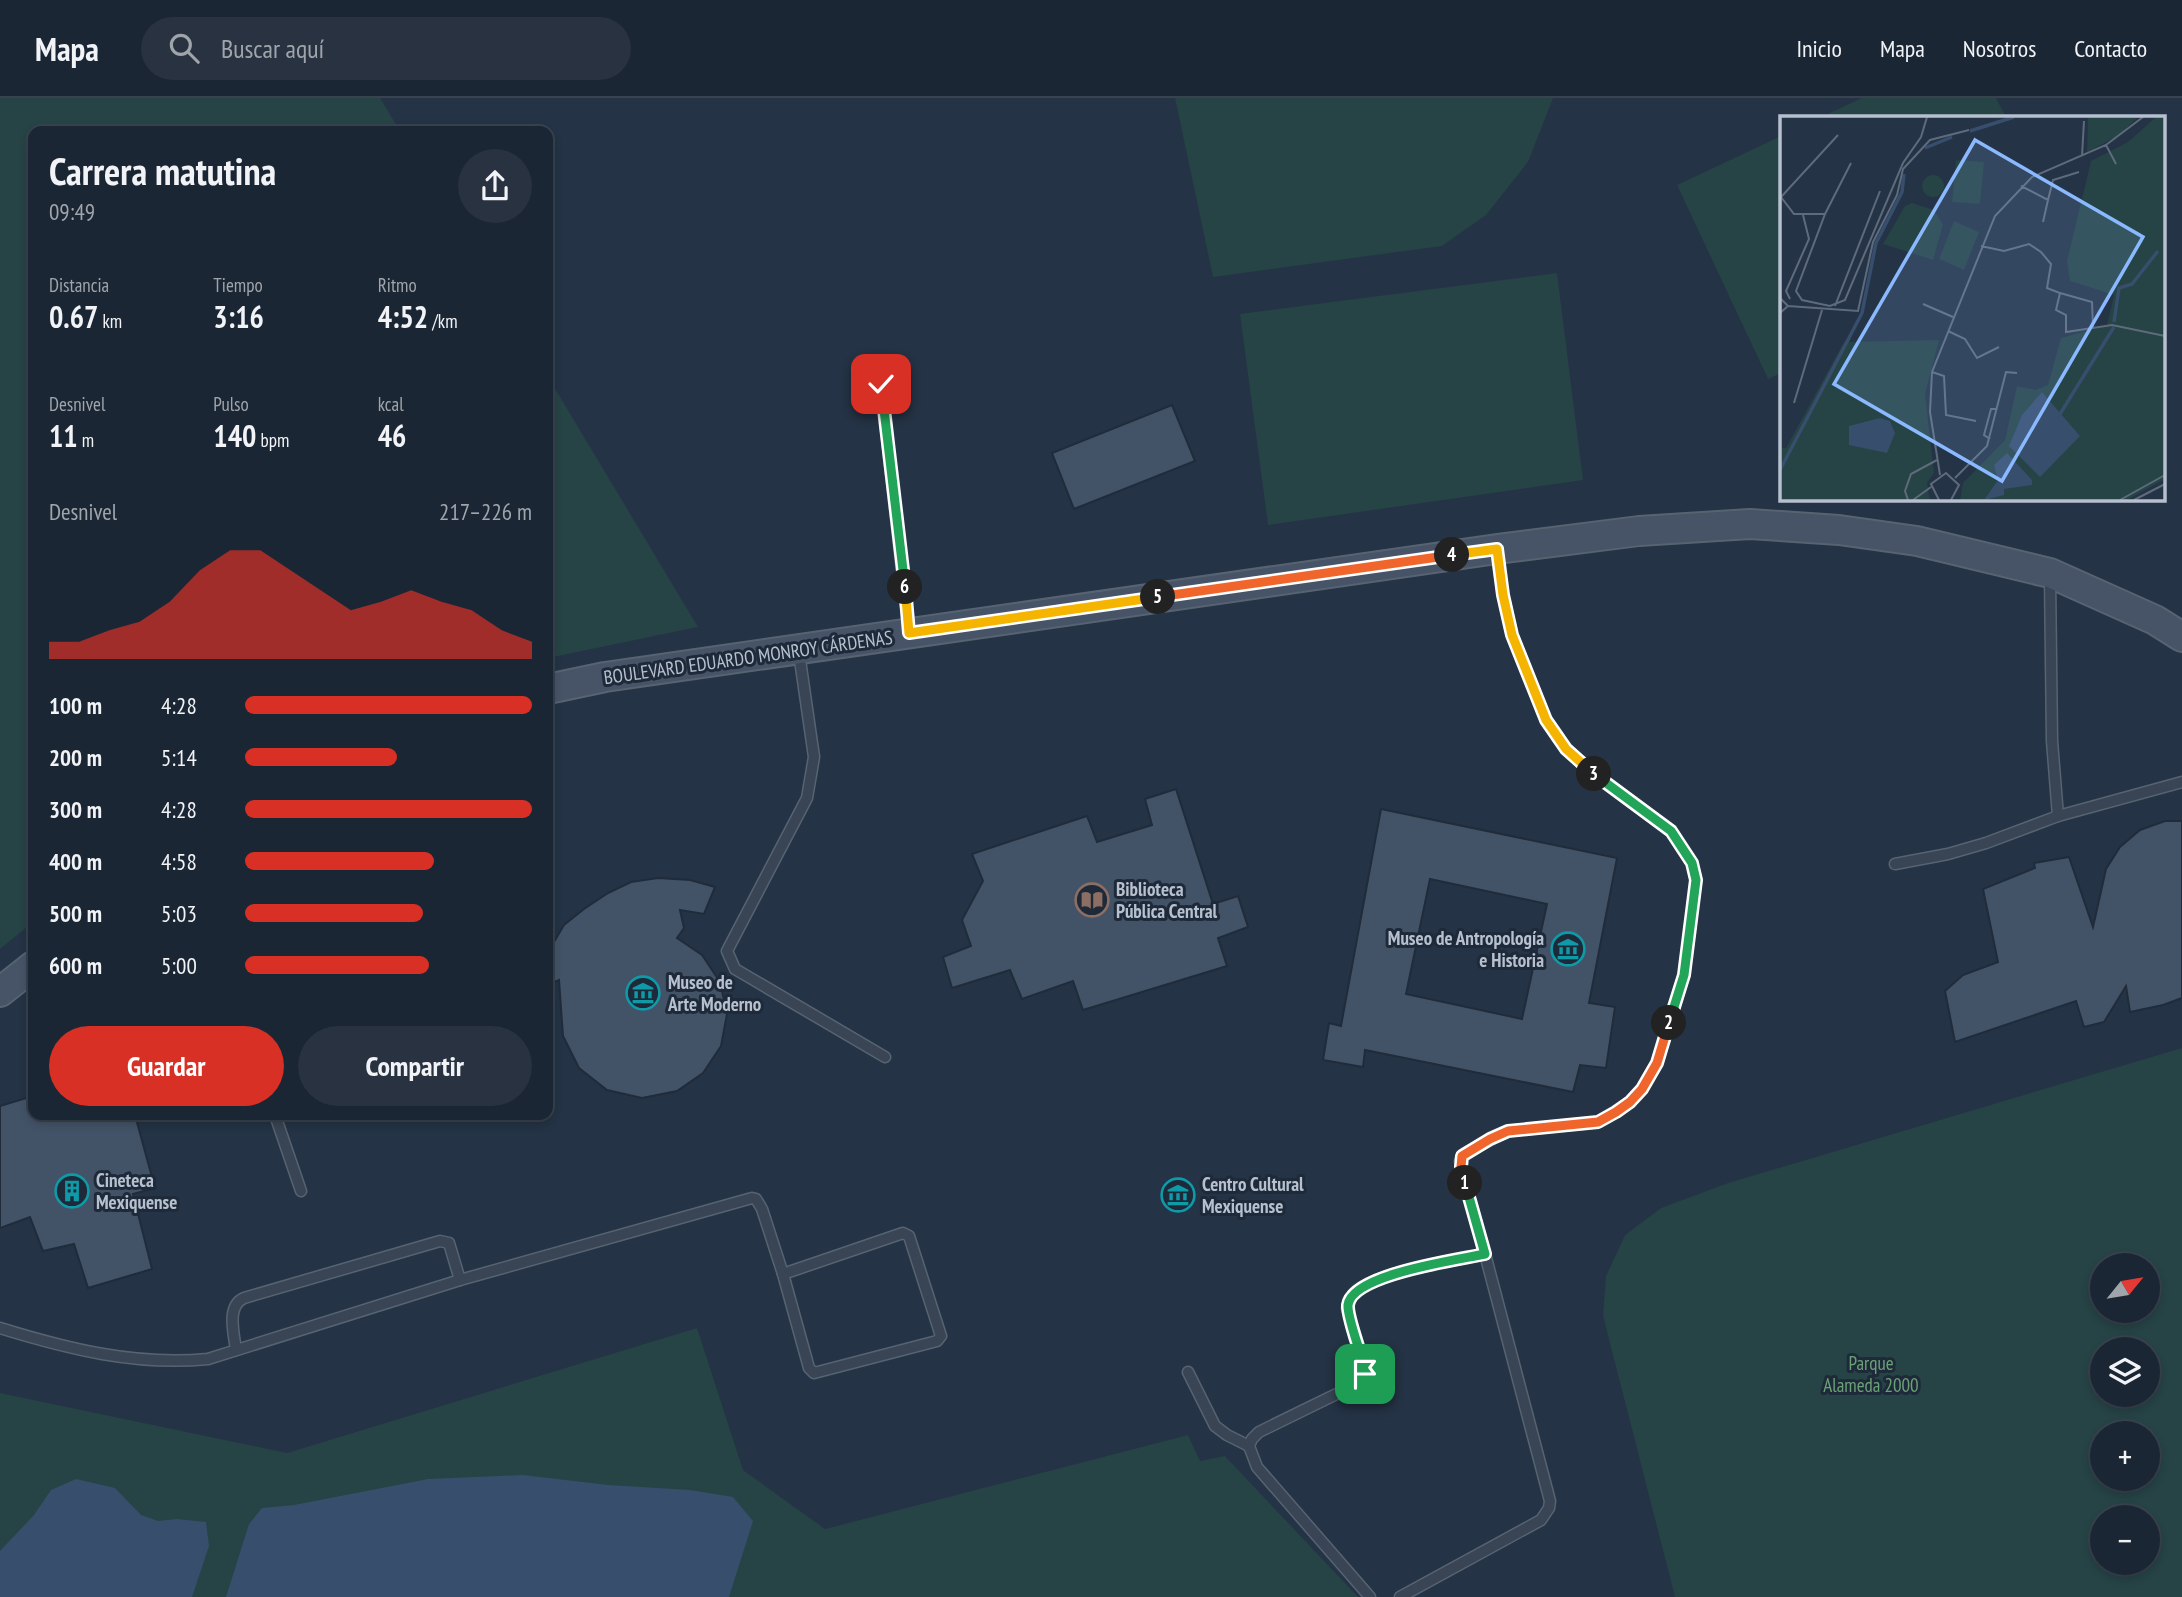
<!DOCTYPE html>
<html lang="es">
<head>
<meta charset="utf-8">
<style>
  :root { --surface:#1b2634; --page:#283240; --text:#f1f3f6; --muted:#a0a5ac; --line:#39434f; --accent:#d93025 }
  body { margin:0; font-family:"PT Sans Narrow",sans-serif; background:var(--page); color:var(--text); height:100vh; display:flex; flex-direction:column; font-size:26px; white-space:nowrap }
  * { box-sizing:border-box; margin:0 }
  p { font-size:23px; color:var(--muted) }
  .icon { flex:none; width:38px; height:38px; fill:none; stroke:currentColor; stroke-width:2; stroke-linecap:round; stroke-linejoin:round }
  .map { position:relative; flex:1; overflow:hidden }
  .drawer { position:absolute; left:28px; top:28px; width:525px; height:994px; display:flex; flex-direction:column; background:var(--surface); border-radius:14px; box-shadow:0 4px 10px #0003,0 0 0 2px var(--line) }
  .drawer>* { flex:none }
  .needle { width:46px; rotate:60deg }
  .fabs { position:absolute; left:2090px; top:1155px; display:grid; gap:14px }
  .fabs a { display:grid; place-items:center; width:70px; height:70px; border-radius:50%; background:var(--surface); box-shadow:0 4px 10px #0003,0 0 0 2px var(--line); font-size:35px }
  .pin { position:absolute; display:grid; place-items:center; width:60px; height:60px; color:#fff; margin:-30px; border-radius:14px; box-shadow:0 4px 10px #0006 }
  .km { position:absolute; width:35px; height:35px; margin:-18px; border-radius:50%; background:#222; color:#fff; font-size:19px; line-height:35px; text-align:center }
  .round { display:grid; place-items:center; flex:none; width:74px; height:74px; border-radius:37px; background:var(--page) }
  .headline { display:flex; align-items:center; justify-content:space-between; height:119px; padding:0 21px }
  h1 { font-size:38px; font-weight:700; line-height:52px }
  .stats { display:grid; grid-template-columns:repeat(3,1fr); gap:10px; height:119px; padding:7px 21px }
  .stats div { display:grid; align-content:center }
  .stats b { font-size:30px; font-weight:700 }
  .stats small { font-size:19px; font-weight:400 }
  .stats p { font-size:19px }
  .chart { height:196px; padding:14px 21px }
  .chart p { display:flex; justify-content:space-between }
  .chart svg { width:100%; height:126px; margin-top:7px; fill:var(--accent); opacity:.7 }
  .cta { display:flex; gap:14px; margin-top:auto; padding:14px 21px }
  .cta a { flex:1; height:80px; border-radius:42px; background:var(--accent); color:#fff; font-size:28px; font-weight:700; line-height:80px; text-align:center }
  .cta a+a { background:var(--page); color:var(--text) }
  ul { padding:0 21px; list-style:none; font-size:23px }
  li { display:grid; grid-template-columns:112px 84px 1fr; align-items:center; height:52px }
  li i { height:18px; border-radius:9px; background:var(--accent) }
  header { display:flex; align-items:center; gap:42px; box-sizing:border-box; height:98px; padding:0 35px; background:var(--surface); border-bottom:2px solid var(--line) }
  header strong { font-size:33px }
  nav { display:flex; gap:38px; margin-inline-start:auto; font-size:24px }
  .search { width:490px; height:63px; background:var(--page); display:flex; align-items:center; gap:18px; box-sizing:border-box; padding:0 24px; border-radius:38px; color:var(--muted); font-size:26px }
  .map>svg:first-child { display:block }
  .green { fill:#264346; fill-rule:evenodd }
  .water { fill:#374e6d }
  .building { fill:#435367; stroke:#202c3b; stroke-width:2; fill-rule:evenodd }
  .lines { fill:none; stroke-linecap:round; stroke-linejoin:round }
  .service-casing { stroke:#576371; stroke-width:13 }
  .secondary-casing { stroke:#576371; stroke-width:32 }
  .service { stroke:#394554; stroke-width:10 }
  .secondary { stroke:#475367; stroke-width:28 }
  .split-1-casing { stroke:#fff; stroke-width:14 }
  .split-2-casing { stroke:#fff; stroke-width:14 }
  .split-3-casing { stroke:#fff; stroke-width:14 }
  .split-4-casing { stroke:#fff; stroke-width:14 }
  .split-5-casing { stroke:#fff; stroke-width:14 }
  .split-6-casing { stroke:#fff; stroke-width:14 }
  .split-7-casing { stroke:#fff; stroke-width:14 }
  .split-1 { stroke:#22a559; stroke-width:9 }
  .split-2 { stroke:#f0652b; stroke-width:9 }
  .split-3 { stroke:#22a559; stroke-width:9 }
  .split-4 { stroke:#f5b400; stroke-width:9 }
  .split-5 { stroke:#f0652b; stroke-width:9 }
  .split-6 { stroke:#f5b400; stroke-width:9 }
  .split-7 { stroke:#22a559; stroke-width:9 }
  .labels { text-anchor:middle; stroke-width:6; stroke-linejoin:round; paint-order:stroke }
  .street-label { font-size:19px; fill:#b6c0ce; stroke:#1e2a39 }
  .poi-label { font-size:19px; font-weight:bold; fill:#b6c0ce; stroke:#1e2a39; text-anchor:start }
  .park-label { font-size:19px; fill:#6ba177; stroke:#1e2a39 }
  .inset-river { fill:none; stroke:#374e6d; stroke-width:3.5 }
  .inset-road { fill:none; stroke:#5e6b7c; stroke-width:2 }
  .view { fill:#8ab9ff; fill-opacity:0.15; stroke:#8ab9ff; stroke-width:3.5 }
  .inset-edge { fill:none; stroke:#b6c0ce; stroke-width:3.5 }
</style>
</head>
<body>
<header>
<strong>Mapa</strong>
<div class="search"><svg class="icon" aria-label="search" viewBox="0 0 24 24"><circle cx="10" cy="10" r="6"/><path d="M15 15l6 6"/></svg>Buscar aquí</div>
<nav><a>Inicio</a><a>Mapa</a><a>Nosotros</a><a>Contacto</a></nav>
</header>
<div class="map">
<svg width="2182" height="1499" viewBox="0 0 2182 1499">
  <rect width="100%" height="100%" fill="#243345"/>
  <g class="green">
    <path d="M0 0H380L400 33H33V824L0 851Z"/>
    <path d="M1175 0H1553L1528 64 1486 117 1442 148 1213 179Z"/>
    <path d="M1862 0H1996L2006 19H1821Z"/>
    <path d="M1781 38V275L1768 281 1677 87Z"/>
    <path d="M1557 175 1583 382 1268 427 1240 216Z"/>
    <path d="M548 279 698 529 548 560Z"/>
    <path d="M2182 950V1499H1675L1603 1218 1606 1178 1625 1137 1661 1110 1728 1085ZM2102 1167H2147V1213H2102ZM2102 1251H2147V1297H2102ZM2102 1335H2147V1381H2102ZM2102 1419H2147V1465H2102Z"/>
    <path d="M697 1230 743 1372 825 1431 1188 1337 1200 1363 1225 1358 1358 1499H0V1295L287 1355Z"/>
  </g>
  <g class="water">
    <path d="M523 1377 608 1387 690 1392 733 1399 753 1423 729 1499H226L249 1426 262 1410 294 1407 428 1381Z"/>
    <path d="M76 1381 115 1390 141 1417 158 1423 177 1421 206 1424 209 1448 192 1499H0V1453L34 1417 51 1392Z"/>
  </g>
  <g class="building">
    <path d="M1172 307 1195 363 1074 411 1052 355Z"/>
    <path d="M1176 691 1213 806 1238 798 1248 829 1218 840 1227 868 1083 912 1073 883 1022 901 1010 872 952 890 943 859 971 848 962 822 983 783 972 756 1087 718 1097 744 1152 727 1145 701Z"/>
    <path d="M1381 711 1617 760 1589 905 1615 909 1606 970 1580 967 1573 994 1365 952 1363 969 1323 962 1329 925 1341 928ZM1430 781 1547 806 1522 921 1406 896Z"/>
    <path d="M2165 723H2182V900L2163 907 2130 914 2126 888 2104 924 2084 929 2076 903 1955 944 1945 893 1963 877 1998 864 1983 791 2035 770 2034 765 2069 759 2093 829 2106 771 2120 749 2140 732Z"/>
    <path d="M658 780 690 782 715 789 704 816 680 812 684 830 677 840 702 857 720 884 727 916 721 948 703 975 677 993 642 1000 607 992 579 970 563 938 559 882 548 887V854L564 827 584 811 608 795 631 784Z"/>
    <path d="M33 998V1017H135L155 1090 133 1096 152 1171 88 1190 74 1146 43 1153 30 1119 0 1130V1008Z"/>
  </g>
  <g class="lines">
    <defs>
      <g id="service">
        <path d="M881 286 909 535"/>
        <path d="M2050 479 2052 643 2058 718 2182 684"/>
        <path d="M799 555 814 659 807 700 727 853 735 871 885 959"/>
        <path d="M1895 766 1948 756 1986 745 2058 718"/>
        <path d="M275 1017 301 1093"/>
        <path d="M903 1135 909 1138 941 1238 937 1243 814 1275 809 1270 783 1176Z"/>
        <path d="M0 1230C68 1251 136 1268 208 1261L460 1182 752 1100 756 1101 762 1111 783 1176"/>
        <path d="M236 1252C234 1236 226 1208 244 1200L440 1143 449 1145 460 1182"/>
        <path d="M1188 1274 1215 1328 1227 1337 1249 1348"/>
        <path d="M1370 1499 1257 1369 1249 1348 1252 1341 1259 1334 1357 1286 1365 1276V1270L1347 1210C1349 1204 1350 1199 1354 1195 1375 1174 1454 1163 1485 1156L1461 1069 1460 1063 1465 1055 1508 1033 1598 1024 1630 1004 1642 991 1657 965 1684 877 1696 782 1692 765 1671 733 1600 681 1566 651 1546 622 1512 537 1503 497 1497 455"/>
        <path d="M1400 1499 1541 1422 1549 1410 1550 1403 1485 1156"/>
      </g>
      <g id="secondary">
        <path d="M548 591 605 579 1497 451 1639 433 1750 426 1839 432 1917 443 2050 475 2155 522 2182 539"/>
        <path d="M0 894 33 868"/>
      </g>
    </defs>
    <use href="#service" class="service-casing"/>
    <use href="#secondary" class="secondary-casing"/>
    <use href="#service" class="service"/>
    <use href="#secondary" class="secondary"/>
  </g>
  <g class="lines">
    <defs>
      <path id="split-1" d="M1365 1276V1270C1361 1256 1347 1219 1348 1207 1352 1176 1458 1162 1485 1156L1465 1085"/>
      <path id="split-2" d="M1465 1085 1461 1069 1462 1058 1490 1041 1508 1033 1598 1024 1616 1014 1630 1004 1642 991 1657 965 1669 925"/>
      <path id="split-3" d="M1594 676 1671 733 1692 765 1696 782 1684 877 1669 925"/>
      <path id="split-4" d="M1452 457 1497 451 1503 497 1512 537 1546 622 1566 651 1594 676"/>
      <path id="split-5" d="M1158 499 1452 457"/>
      <path id="split-6" d="M905 489 909 535 1158 499"/>
      <path id="split-7" d="M881 286 905 489"/>
    </defs>
    <use href="#split-1" class="split-1-casing"/>
    <use href="#split-2" class="split-2-casing"/>
    <use href="#split-3" class="split-3-casing"/>
    <use href="#split-4" class="split-4-casing"/>
    <use href="#split-5" class="split-5-casing"/>
    <use href="#split-6" class="split-6-casing"/>
    <use href="#split-7" class="split-7-casing"/>
    <use href="#split-1" class="split-1"/>
    <use href="#split-2" class="split-2"/>
    <use href="#split-3" class="split-3"/>
    <use href="#split-4" class="split-4"/>
    <use href="#split-5" class="split-5"/>
    <use href="#split-6" class="split-6"/>
    <use href="#split-7" class="split-7"/>
  </g>
  <defs>
    <symbol id="library-ring" viewBox="-11 -11 22 22"><circle r="9.5" fill="#1e2a39" stroke="#8d6e63" stroke-width="1.5"/><path d="M-6-4Q-3-5.5-.7-3.5V5Q-3 3-6 4ZM6-4Q3-5.5 .7-3.5V5Q3 3 6 4Z" fill="#8d6e63"/></symbol>
    <symbol id="museum-ring" viewBox="-11 -11 22 22"><circle r="9.5" fill="#1e2a39" stroke="#0f9aa8" stroke-width="1.5"/><path d="M0-6L6-3V-2H-6V-3ZM-5-1h2V3h-2ZM-1-1h2V3h-2ZM3-1h2V3H3ZM-6 4H6V6H-6Z" fill="#0f9aa8"/></symbol>
    <symbol id="building-ring" viewBox="-11 -11 22 22"><circle r="9.5" fill="#1e2a39" stroke="#0f9aa8" stroke-width="1.5"/><path d="M-4-6H4V6H1V3H-1V6H-4ZM-2.5-4.3h1.7v1.8h-1.7ZM.8-4.3h1.7v1.8H.8ZM-2.5-1h1.7V.8h-1.7ZM.8-1h1.7V.8H.8Z" fill="#0f9aa8"/></symbol>
  </defs>
  <g fill-rule="evenodd">
    <use href="#library-ring" x="1073" y="783" width="38" height="38"/>
    <use href="#museum-ring" x="1549" y="832" width="38" height="38"/>
    <use href="#museum-ring" x="624" y="876" width="38" height="38"/>
    <use href="#building-ring" x="53" y="1074" width="38" height="38"/>
    <use href="#museum-ring" x="1159" y="1078" width="38" height="38"/>
  </g>
  <g class="labels">
    <g class="street-label">
      <text transform="translate(748 559) rotate(-8)" y="7">BOULEVARD EDUARDO MONROY CÁRDENAS</text>
    </g>
    <g class="poi-label">
      <text x="1116" y="798">Biblioteca<tspan x="1116" dy="22">Pública Central</tspan></text>
      <text x="1544" y="847" text-anchor="end">Museo de Antropología<tspan x="1544" dy="22">e Historia</tspan></text>
      <text x="668" y="891">Museo de<tspan x="668" dy="22">Arte Moderno</tspan></text>
      <text x="96" y="1089">Cineteca<tspan x="96" dy="22">Mexiquense</tspan></text>
      <text x="1202" y="1093">Centro Cultural<tspan x="1202" dy="22">Mexiquense</tspan></text>
    </g>
    <g class="park-label">
      <text x="1871" y="1272">Parque<tspan x="1871" dy="22">Alameda 2000</tspan></text>
    </g>
  </g>
  <g transform="translate(1780 18)">
    <rect width="385" height="385" fill="#243345"/>
    <path d="M308 1H358L338 20 307 36ZM376 1H385V363L347 384H180L183 367 225 324 237 270 256 274 268 269 281 222 327 209 334 179 290 165 287 145 311 45 348 26ZM176 44 204 46 200 88 172 86ZM142 70a11 11 0 1 1 22 0a11 11 0 1 1-22 0ZM132 87 154 94 163 109 153 144 103 128 125 90ZM174 105 199 116 184 154 159 143ZM159 224 145 278 154 357 147 367 150 384H0V332H6L64 226Z" fill="#264346"/>
    <path d="M262 276 300 320 260 361 229 330 242 299ZM100 302 110 305 115 317 107 337 69 329V310ZM227 337 252 364V369L224 373V379L204 384 218 364 214 349Z" fill="#374e6d"/>
    <path class="inset-river" d="M190 15 234 1M145 32 172 21M334 206 339 172 352 168 378 135M280 298 334 211M0 354 82 197 96 127 122 76 124 58"/>
    <path class="inset-road" d="M58 19 1 81 14 98H45L16 175 22 184 50 190 65 184 123 47 141 21 147 1M326 29 336 48M302 40 304 5M241 70 268 84 273 64 299 56M45 98 71 47M263 106 268 84M201 130 224 135 249 128 261 136 271 148 267 172 280 177 276 194 286 199V216L332 209 385 220M280 177 312 186 313 211M0 182 8 190 0 197M10 183 6 175 29 123 23 99M143 188 173 201M8 190 78 195 93 126 117 79 123 53 150 24 189 14M55 190 100 75M168 215 185 223 197 242 219 231M152 256 164 260 166 299 196 305M14 287 42 194M210 323 204 319 211 293H216M160 359 150 296 152 256 215 100 252 61 326 29 363 1M175 362 207 330 226 256 237 257M128 384 125 375 131 358 157 344M133 384 151 371M159 384 151 368 166 357 179 369 171 384M340 384 385 359M354 384 385 368"/>
    <path class="view" d="M195 24 363 121 222 365 54 268Z"/>
    <rect width="385" height="385" class="inset-edge"/>
  </g>
</svg>
<div class="fabs">
<a><svg class="needle" viewBox="-14 -14 28 28"><path d="M0-13l5 13h-10z" fill="#e53935"/><path d="M0 13l5-13h-10z" fill="#a0a5ac"/></svg></a>
<a><svg class="icon" aria-label="layers" viewBox="0 0 24 24"><path d="M12 4l9 5-9 5-9-5zM3 14l9 5 9-5"/></svg></a>
<a>+</a>
<a>−</a>
</div>
<div class="pin" style="left:1365px;top:1276px;background:#1e9e55"><svg class="icon" aria-label="arrive" viewBox="0 0 24 24"><path d="M6 21V4h12l-3 4 3 4H6"/></svg></div>
<div class="pin" style="left:881px;top:286px;background:#d93025"><svg class="icon" aria-label="check" viewBox="0 0 24 24"><path d="M5 12l5 5 9-10"/></svg></div>
<b class="km" style="left:1465px;top:1085px">1</b>
<b class="km" style="left:1669px;top:925px">2</b>
<b class="km" style="left:1594px;top:676px">3</b>
<b class="km" style="left:1452px;top:457px">4</b>
<b class="km" style="left:1158px;top:499px">5</b>
<b class="km" style="left:905px;top:489px">6</b>
<section class="drawer">
<div class="headline"><div><h1>Carrera matutina</h1><p>09:49</p></div><a class="round"><svg class="icon" aria-label="share" viewBox="0 0 24 24"><path d="M12 15V3M7 8l5-5 5 5M5 13v7h14v-7"/></svg></a></div>
<div class="stats">
<div><p>Distancia</p><b>0.67<small> km</small></b></div>
<div><p>Tiempo</p><b>3:16</b></div>
<div><p>Ritmo</p><b>4:52<small> /km</small></b></div>
</div>
<div class="stats">
<div><p>Desnivel</p><b>11<small> m</small></b></div>
<div><p>Pulso</p><b>140<small> bpm</small></b></div>
<div><p>kcal</p><b>46</b></div>
</div>
<div class="chart"><p><span>Desnivel</span>217–226 m</p>
<svg viewBox="0 0 160 44" preserveAspectRatio="none"><path d="M0 44V38L10 38L20 34L30 31L40 24L50 13L60 6L70 6L80 13L90 20L100 27L110 24L120 20L130 24L140 27L150 34L160 38V44z"/></svg>
</div>
<ul>
<li><b>100 m</b>4:28<i style="width:100%"></i></li>
<li><b>200 m</b>5:14<i style="width:53%"></i></li>
<li><b>300 m</b>4:28<i style="width:100%"></i></li>
<li><b>400 m</b>4:58<i style="width:66%"></i></li>
<li><b>500 m</b>5:03<i style="width:62%"></i></li>
<li><b>600 m</b>5:00<i style="width:64%"></i></li>
</ul>
<div class="cta"><a>Guardar</a><a>Compartir</a></div>
</section>
</div>
</body>
</html>
